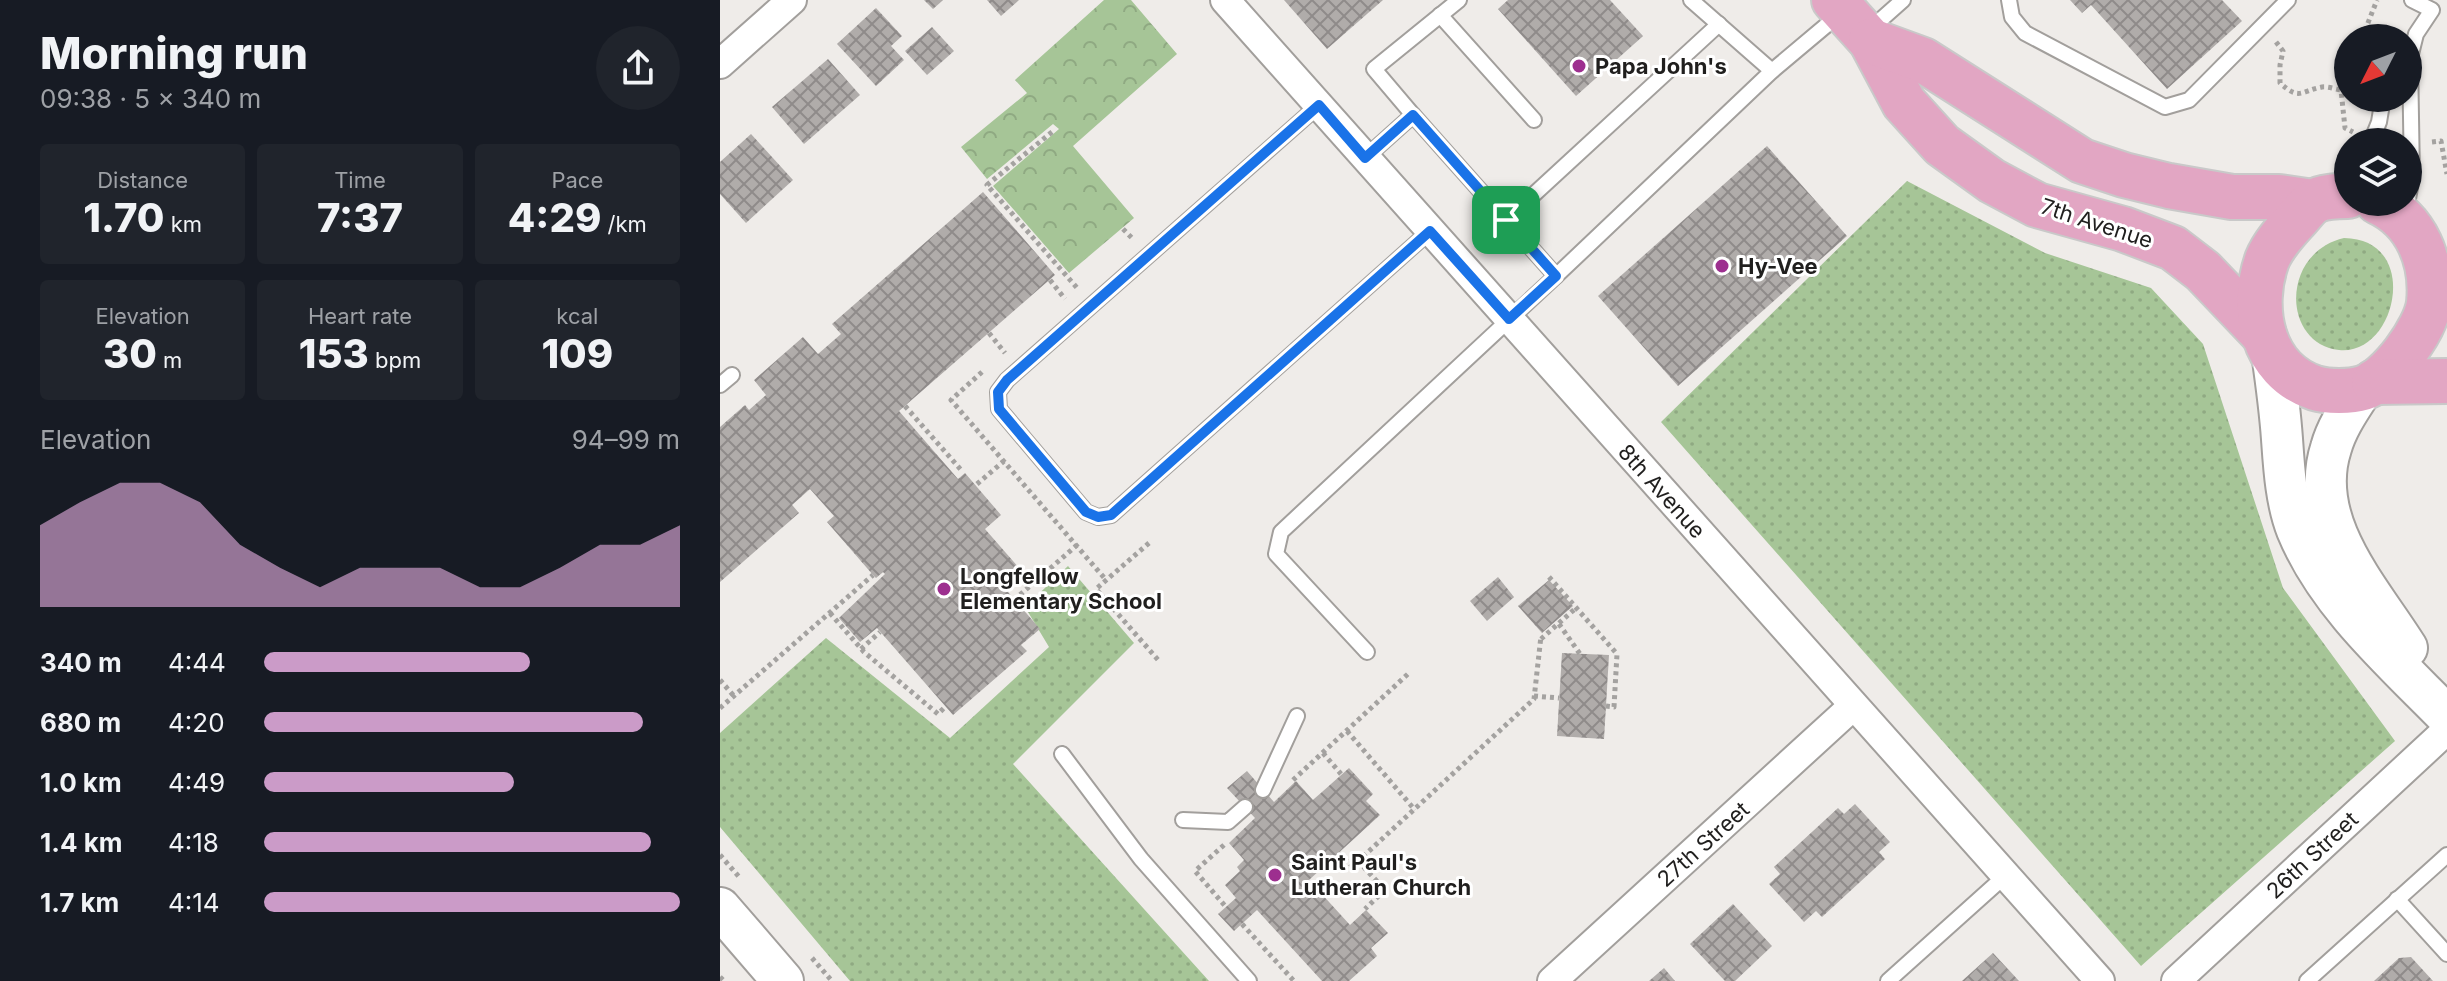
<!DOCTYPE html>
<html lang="en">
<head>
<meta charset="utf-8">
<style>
  :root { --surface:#171b24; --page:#20242c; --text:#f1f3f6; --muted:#9ea1a6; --accent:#cb9bc8 }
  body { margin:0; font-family:Inter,sans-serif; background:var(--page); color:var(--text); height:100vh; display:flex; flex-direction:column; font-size:30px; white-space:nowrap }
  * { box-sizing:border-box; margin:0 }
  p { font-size:26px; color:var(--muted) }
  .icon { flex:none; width:44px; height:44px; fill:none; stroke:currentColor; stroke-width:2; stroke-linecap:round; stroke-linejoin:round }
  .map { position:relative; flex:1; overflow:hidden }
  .drawer { display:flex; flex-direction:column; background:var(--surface); width:720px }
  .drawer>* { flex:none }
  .needle { width:52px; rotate:228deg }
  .fabs { position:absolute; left:1614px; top:24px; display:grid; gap:16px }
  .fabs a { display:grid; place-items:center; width:88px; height:88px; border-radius:50%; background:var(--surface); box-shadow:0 2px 6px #0004; font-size:40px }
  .pin { position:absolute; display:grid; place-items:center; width:68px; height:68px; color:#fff; margin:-34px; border-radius:16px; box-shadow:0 4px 12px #0006 }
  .round { display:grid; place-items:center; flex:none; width:84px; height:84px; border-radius:42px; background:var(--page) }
  .head { display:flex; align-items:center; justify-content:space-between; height:136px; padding:0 40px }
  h1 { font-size:44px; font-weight:800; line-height:60px }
  .metrics { display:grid; grid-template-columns:repeat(3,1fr); gap:12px; height:136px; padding:8px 40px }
  .metrics div { display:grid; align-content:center; border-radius:8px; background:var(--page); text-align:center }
  .metrics b { font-size:40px; font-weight:800 }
  .metrics small { font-size:22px; font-weight:400 }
  .metrics p { font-size:22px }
  .chart { height:224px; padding:16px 40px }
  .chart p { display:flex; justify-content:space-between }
  .chart svg { width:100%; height:144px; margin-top:8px; fill:var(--accent); opacity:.7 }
  ul { padding:0 40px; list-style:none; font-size:26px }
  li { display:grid; grid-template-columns:128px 96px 1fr; align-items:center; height:60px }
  li i { height:20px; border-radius:10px; background:var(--accent) }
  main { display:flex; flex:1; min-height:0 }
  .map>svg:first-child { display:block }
  .grass { fill:url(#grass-dots) }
  .park { fill:url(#park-crowns) }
  .building { fill:url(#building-cross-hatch) }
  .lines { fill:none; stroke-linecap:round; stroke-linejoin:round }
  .lane-casing { stroke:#a29f9c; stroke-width:18 }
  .street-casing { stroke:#a29f9c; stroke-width:32 }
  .secondary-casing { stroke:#a29f9c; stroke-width:44 }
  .primary-casing { stroke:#c9c9c9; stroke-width:48 }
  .path { stroke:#a4a2a0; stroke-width:5; stroke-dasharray:4 4; stroke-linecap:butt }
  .lane { stroke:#fff; stroke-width:14 }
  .street { stroke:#fff; stroke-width:28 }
  .secondary { stroke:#fff; stroke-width:40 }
  .primary { stroke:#e2a6c3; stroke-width:44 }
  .route-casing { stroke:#fff; stroke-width:16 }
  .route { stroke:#1a73e8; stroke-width:10 }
  .poi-dot { fill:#9d2f8f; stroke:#fff; stroke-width:3 }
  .labels { text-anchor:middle; stroke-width:6; stroke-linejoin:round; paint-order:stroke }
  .poi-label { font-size:22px; font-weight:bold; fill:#201f1e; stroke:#fff; text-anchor:start }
  .street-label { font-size:22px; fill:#201f1e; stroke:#fff }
</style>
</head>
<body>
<main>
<section class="drawer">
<div class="head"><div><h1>Morning run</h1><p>09:38 · 5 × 340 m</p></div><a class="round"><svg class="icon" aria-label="share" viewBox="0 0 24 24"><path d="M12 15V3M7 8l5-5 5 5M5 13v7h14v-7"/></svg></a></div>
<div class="metrics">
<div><p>Distance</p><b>1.70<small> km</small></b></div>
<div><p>Time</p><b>7:37</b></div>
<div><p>Pace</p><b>4:29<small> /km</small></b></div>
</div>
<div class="metrics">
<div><p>Elevation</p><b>30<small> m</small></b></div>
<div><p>Heart rate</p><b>153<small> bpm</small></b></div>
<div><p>kcal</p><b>109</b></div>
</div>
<div class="chart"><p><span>Elevation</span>94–99 m</p>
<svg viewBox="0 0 160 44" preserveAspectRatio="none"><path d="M0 44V19L10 12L20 6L30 6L40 12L50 25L60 32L70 38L80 32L90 32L100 32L110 38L120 38L130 32L140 25L150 25L160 19V44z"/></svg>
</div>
<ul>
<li><b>340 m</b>4:44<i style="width:64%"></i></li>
<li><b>680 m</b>4:20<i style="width:91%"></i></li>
<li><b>1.0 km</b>4:49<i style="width:60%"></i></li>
<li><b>1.4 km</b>4:18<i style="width:93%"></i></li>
<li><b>1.7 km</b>4:14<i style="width:100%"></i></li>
</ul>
</section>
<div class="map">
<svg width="1727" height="981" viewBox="0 0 1727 981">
  <defs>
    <pattern id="grass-dots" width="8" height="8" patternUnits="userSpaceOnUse" patternTransform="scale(2)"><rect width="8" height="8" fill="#a6c597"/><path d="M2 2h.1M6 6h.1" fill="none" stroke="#8fa982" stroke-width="1.8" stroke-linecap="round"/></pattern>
    <pattern id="park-crowns" width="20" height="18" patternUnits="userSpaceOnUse" patternTransform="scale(2)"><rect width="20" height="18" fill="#a6c597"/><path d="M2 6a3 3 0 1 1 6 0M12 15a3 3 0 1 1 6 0" fill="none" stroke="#8fa982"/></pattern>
    <pattern id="building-cross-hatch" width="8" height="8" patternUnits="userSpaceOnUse" patternTransform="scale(2)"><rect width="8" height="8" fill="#b0acaa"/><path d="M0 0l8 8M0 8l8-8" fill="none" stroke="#8f8b8a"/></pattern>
  </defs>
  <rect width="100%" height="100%" fill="#efece9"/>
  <g class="grass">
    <path d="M1187 181 1325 253 1431 288 1483 344 1563 588 1675 741 1421 966 941 422Z"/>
    <path d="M1624 238C1702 239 1677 356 1619 350 1562 344 1560 253 1624 238Z"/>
    <path d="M348 566 414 643 293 764 489 981H130L0 827V733L106 638 230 738 329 647 305 607Z"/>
  </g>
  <path class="park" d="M384 0H411L457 54 353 146 414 218 349 273 273 186 339 129 333 124 267 179 241 147 307 93 295 80Z"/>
  <g class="building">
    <path d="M204 0H223L213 9Z"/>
    <path d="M267 0H299L281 16Z"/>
    <path d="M564 0H663L607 49Z"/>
    <path d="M788 0H890L923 36 856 96 778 9Z"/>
    <path d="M1350 0H1502L1522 21 1447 89 1371 5 1362 13Z"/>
    <path d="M156 8 182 36 171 46 184 60 156 86 117 44Z"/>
    <path d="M212 27 234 51 207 75 185 51Z"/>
    <path d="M108 59 140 95 84 144 52 107Z"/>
    <path d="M31 134 73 180 26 223 0 194V162Z"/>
    <path d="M1047 146 1127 236 958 386 878 296Z"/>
    <path d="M263 192 335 275 179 411 238 479 245 473 281 515 265 529 306 576 288 592 320 629 301 645 307 651 233 715 157 628 140 642 119 618 165 574 163 572 156 578 153 575 107 522 114 516 90 489 72 505 79 513 0 582V427L25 405 29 410 46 395 34 380 83 337 98 354 121 334 112 324Z"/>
    <path d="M778 577 794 597 767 621 750 601Z"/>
    <path d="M829 580 853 606 822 633 798 606Z"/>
    <path d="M842 653 889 655 884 739 837 736Z"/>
    <path d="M629 768 653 794 646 801 660 815 589 880 630 925 646 910 668 933 651 948 657 956 629 981H602L537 910 514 931 498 914 516 898 505 885 520 871 517 867 524 860 509 843 535 818 507 788 527 771 554 802 576 781 593 800Z"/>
    <path d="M1135 804 1170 842 1159 852 1165 859 1102 917 1096 911 1084 922 1049 884 1060 874 1054 867 1118 808 1124 814Z"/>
    <path d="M1013 904 1052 946 1015 981H1005L970 944Z"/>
    <path d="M1273 953 1299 981H1242Z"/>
    <path d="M1691 957 1713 981H1654L1679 958Z"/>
    <path d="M944 968 955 981H929Z"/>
  </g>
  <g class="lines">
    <defs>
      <g id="lane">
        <path d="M971 0 1052 71"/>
        <path d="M1289 0 1292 17 1305 33 1445 107 1469 100 1568 0"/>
        <path d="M720 15 814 120"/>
        <path d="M1147 32 1183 0"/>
        <path d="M599 105 287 380 278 392 279 409 366 512 378 517 391 515 710 231"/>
        <path d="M693 115 836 276"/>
        <path d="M1651 142 1659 122 1663 98"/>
        <path d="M645 158 693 115 654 69 739 0"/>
        <path d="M1688 199 1692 177 1690 58 1696 34 1712 10 1692 0"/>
        <path d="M786 220 999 24"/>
        <path d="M0 385 12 375"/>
        <path d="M647 652 556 554 561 532 836 276 1052 71 1121 13"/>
        <path d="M342 754 421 859 529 981"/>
        <path d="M543 790 577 716"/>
        <path d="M463 820 508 822 525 807"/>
        <path d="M1677 899 1727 954"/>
        <path d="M1168 981 1285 876"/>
        <path d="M1587 981 1727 855"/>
      </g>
      <g id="street">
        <path d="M505 0 1380 981"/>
        <path d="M0 64 72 0"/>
        <path d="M832 981 1133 706"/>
        <path d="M1456 981 1727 730"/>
      </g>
      <g id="secondary">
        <path d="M1552 353C1556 381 1560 410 1562 439 1564 468 1566 502 1577 530 1607 603 1673 661 1727 716"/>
        <path d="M1643 388C1631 407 1617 426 1611 448 1587 522 1650 589 1687 648"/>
        <path d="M0 908 63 981"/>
      </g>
      <g id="primary">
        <path d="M1114 0 1151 41 1184 103 1222 145 1272 181 1317 205 1403 229 1453 248 1483 271 1544 335"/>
        <path d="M1151 41 1203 60 1362 161 1404 175 1449 186 1512 197H1559L1593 202"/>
        <path d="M1628 196C1616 196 1603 196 1593 202 1586 207 1581 215 1576 220 1565 232 1553 245 1547 260 1530 308 1541 370 1595 388 1608 392 1630 392 1643 388 1669 380 1706 329 1709 303 1713 261 1697 220 1658 202"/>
        <path d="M1654 382 1727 381"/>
      </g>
    </defs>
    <use href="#lane" class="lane-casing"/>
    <use href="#street" class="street-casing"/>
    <use href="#secondary" class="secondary-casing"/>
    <use href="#primary" class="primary-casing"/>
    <g class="path">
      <path d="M1642 38 1657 0"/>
      <path d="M1556 42 1563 51 1560 65V83C1580 101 1580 91 1602 87 1607 86 1615 89 1621 90"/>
      <path d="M1628 71 1621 90 1625 128 1633 132"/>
      <path d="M332 132 267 185 358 289"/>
      <path d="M1712 142 1721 141 1727 174"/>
      <path d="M403 229 414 240"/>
      <path d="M330 280 345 299"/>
      <path d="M269 333 285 353"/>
      <path d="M262 372 231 400 386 580"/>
      <path d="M185 406 242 471"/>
      <path d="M257 484 284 461"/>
      <path d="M429 543 376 589 440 662"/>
      <path d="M829 577 897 654 894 707 886 706"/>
      <path d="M294 600 357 545"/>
      <path d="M110 613 144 652 218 714 225 707"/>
      <path d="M839 624 860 654"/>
      <path d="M821 639 856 608"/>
      <path d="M141 649 160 632"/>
      <path d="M0 680 14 696"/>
      <path d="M814 696 839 698"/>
      <path d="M0 708 153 575"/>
      <path d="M627 731 695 810"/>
      <path d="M603 753 621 774"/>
      <path d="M573 780 689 673"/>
      <path d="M504 845 475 871 506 907"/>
      <path d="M618 853 630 864 636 863 814 699 821 636"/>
      <path d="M0 855 21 879"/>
      <path d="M638 861 665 890 645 909"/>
      <path d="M522 924 574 981"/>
      <path d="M92 958 112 981"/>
      <path d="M0 977 4 981"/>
    </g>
    <use href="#lane" class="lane"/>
    <use href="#street" class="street"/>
    <use href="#secondary" class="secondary"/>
    <use href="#primary" class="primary"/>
  </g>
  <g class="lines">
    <defs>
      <path id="route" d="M599 105 645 158 693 115 836 276 789 319 710 231 391 515 378 517 366 512 279 409 278 392 287 380Z"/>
    </defs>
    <use href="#route" class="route-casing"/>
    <use href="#route" class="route"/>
  </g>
  <g class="poi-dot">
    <circle cx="859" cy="66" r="8"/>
    <circle cx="1002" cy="266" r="8"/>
    <circle cx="224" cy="589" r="8"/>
    <circle cx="555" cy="875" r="8"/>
  </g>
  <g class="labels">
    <g class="poi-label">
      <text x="875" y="74">Papa John's</text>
      <text x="1018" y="274">Hy-Vee</text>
      <text x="240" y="584">Longfellow<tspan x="240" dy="25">Elementary School</tspan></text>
      <text x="571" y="870">Saint Paul's<tspan x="571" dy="25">Lutheran Church</tspan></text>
    </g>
    <g class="street-label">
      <text transform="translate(1377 223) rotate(18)" y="8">7th Avenue</text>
      <text transform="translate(942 491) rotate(48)" y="8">8th Avenue</text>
      <text transform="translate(983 844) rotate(-42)" y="8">27th Street</text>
      <text transform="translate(1592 855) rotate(-43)" y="8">26th Street</text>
    </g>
  </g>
</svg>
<div class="fabs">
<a><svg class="needle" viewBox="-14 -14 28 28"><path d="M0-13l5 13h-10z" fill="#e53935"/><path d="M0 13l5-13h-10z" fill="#9ea1a6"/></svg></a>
<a><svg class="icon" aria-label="layers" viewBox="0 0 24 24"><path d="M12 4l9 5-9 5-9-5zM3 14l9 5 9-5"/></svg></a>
</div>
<div class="pin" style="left:786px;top:220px;background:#1e9e55"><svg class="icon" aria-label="arrive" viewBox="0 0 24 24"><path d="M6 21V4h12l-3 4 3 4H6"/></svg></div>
</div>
</main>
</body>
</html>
